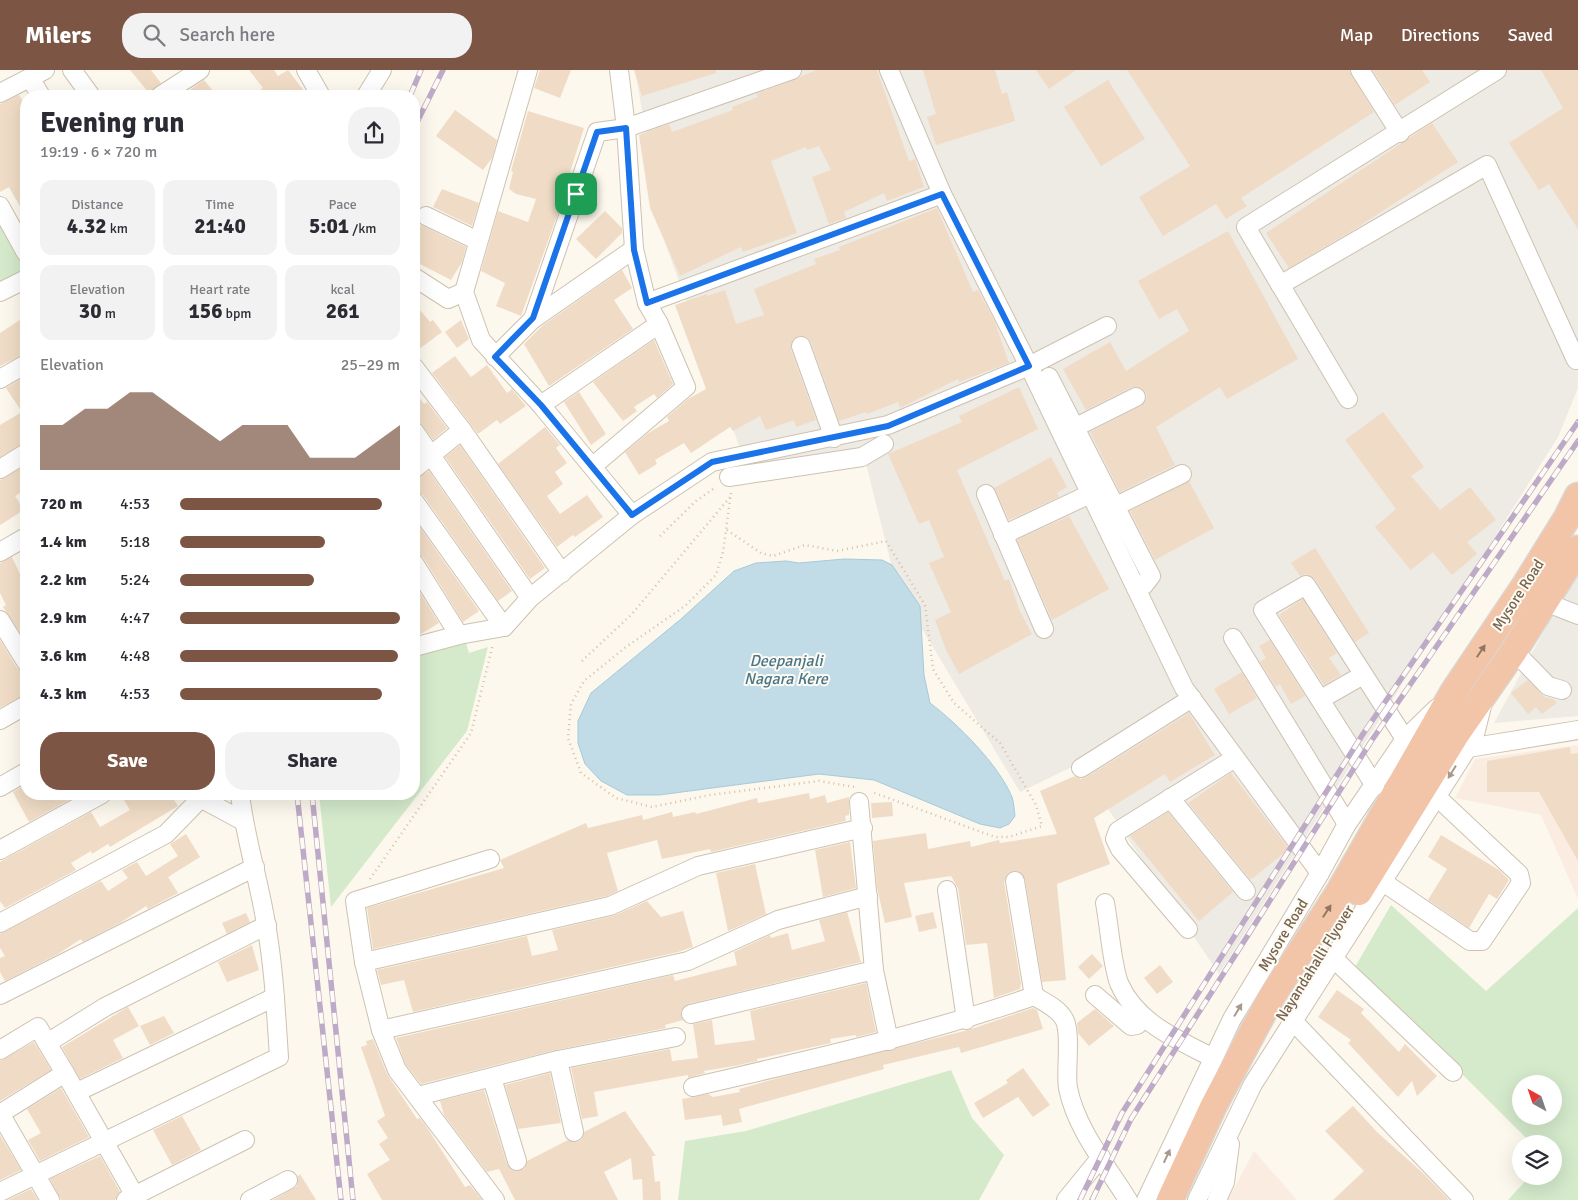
<!DOCTYPE html>
<html lang="en">
<head>
<meta charset="utf-8">
<style>
  :root { --surface:#fff; --page:#f2f2f3; --text:#2b2b33; --muted:#7c7c81; --accent:#7c5544 }
  body { margin:0; font-family:Signika,sans-serif; background:var(--page); color:var(--text); height:100vh; display:flex; flex-direction:column; font-size:19px; white-space:nowrap }
  * { box-sizing:border-box; margin:0 }
  p { font-size:16px; color:var(--muted) }
  .icon { flex:none; width:28px; height:28px; fill:none; stroke:currentColor; stroke-width:2; stroke-linecap:round; stroke-linejoin:round }
  .map { position:relative; flex:1; overflow:hidden }
  .side { position:absolute; left:20px; top:20px; width:400px; height:710px; display:flex; flex-direction:column; background:var(--surface); border-radius:20px; box-shadow:0 5px 20px #0002 }
  .side>* { flex:none }
  .needle { width:32px; rotate:320deg }
  .controls { position:absolute; left:1512px; top:1005px; display:grid; gap:10px }
  .controls a { display:grid; place-items:center; width:50px; height:50px; border-radius:50%; background:var(--surface); box-shadow:0 5px 20px #0002; font-size:25px }
  .pin { position:absolute; display:grid; place-items:center; width:42px; height:42px; color:#fff; margin:-21px; border-radius:10px; box-shadow:0 2px 8px #0006 }
  .round { display:grid; place-items:center; flex:none; width:52px; height:52px; border-radius:20px; background:var(--page) }
  .head { display:flex; align-items:center; justify-content:space-between; height:85px; padding:0 20px }
  h1 { font-size:28px; font-weight:700; line-height:38px }
  .metrics { display:grid; grid-template-columns:repeat(3,1fr); gap:8px; height:85px; padding:5px 20px }
  .metrics div { display:grid; align-content:center; border-radius:12px; background:var(--page); text-align:center }
  .metrics b { font-size:21px; font-weight:700 }
  .metrics small { font-size:14px; font-weight:400 }
  .metrics p { font-size:14px }
  .chart { height:140px; padding:10px 20px }
  .chart p { display:flex; justify-content:space-between }
  .chart svg { width:100%; height:90px; margin-top:5px; fill:var(--accent); opacity:.7 }
  .cta { display:flex; gap:10px; margin-top:auto; padding:10px 20px }
  .cta a { flex:1; height:58px; border-radius:20px; background:var(--accent); color:#fff; font-size:20px; font-weight:700; line-height:58px; text-align:center }
  .cta a+a { background:var(--page); color:var(--text) }
  ul { padding:0 20px; list-style:none; font-size:16px }
  li { display:grid; grid-template-columns:80px 60px 1fr; align-items:center; height:38px }
  li i { height:12px; border-radius:6px; background:var(--accent) }
  header { display:flex; align-items:center; gap:30px; box-sizing:border-box; height:70px; padding:0 25px; background:var(--accent); color:#fff }
  header strong { font-size:24px }
  nav { display:flex; gap:28px; margin-inline-start:auto; font-size:18px }
  .search { width:350px; height:45px; background:var(--page); display:flex; align-items:center; gap:12px; box-sizing:border-box; padding:0 18px; border-radius:20px; color:var(--muted); font-size:19px }
  .map>svg:first-child { display:block }
  .commercial { fill:#fbece1 }
  .industrial { fill:#eeeae4 }
  .green { fill:#d4eacb; fill-rule:evenodd }
  .water { fill:#c1dce6; stroke:#a8cad7 }
  .building { fill:#f0dcc6 }
  .lines { fill:none; stroke-linecap:round; stroke-linejoin:round }
  .minor-casing { stroke:#cec2b1; stroke-width:20 }
  .highway-casing { stroke:#dcd6d1; stroke-width:29 }
  .path { stroke:#d6bfa8; stroke-width:2.5; stroke-dasharray:1 4; stroke-linecap:butt }
  .minor { stroke:#fff; stroke-width:18 }
  .highway { stroke:#f2c4a8; stroke-width:26 }
  .rail-casing { stroke:#bdaac7; stroke-width:5.5 }
  .rail { stroke:#fefbf3; stroke-width:4; stroke-dasharray:11; stroke-linecap:butt }
  .oneway { fill:#907661 }
  .oneway2 { fill:#a79a8d }
  .route-casing { stroke:#fff; stroke-width:10 }
  .route { stroke:#1a73e8; stroke-width:6 }
  .labels { text-anchor:middle; stroke-width:4; stroke-linejoin:round; paint-order:stroke }
  .street-label { font-size:15px; fill:#77634f; stroke:#fefbf3 }
  .water-label { font-size:16px; font-style:italic; fill:#4a7689; stroke:#fefbf3 }
</style>
</head>
<body>
<header>
<strong>Milers</strong>
<div class="search"><svg class="icon" aria-label="search" viewBox="0 0 24 24"><circle cx="10" cy="10" r="6"/><path d="M15 15l6 6"/></svg>Search here</div>
<nav><a>Map</a><a>Directions</a><a>Saved</a></nav>
</header>
<div class="map">
<svg width="1578" height="1130" viewBox="0 0 1578 1130">
  <rect width="100%" height="100%" fill="#fcf8ed"/>
  <g class="commercial">
    <path d="M1578 675V829L1541 745 1455 728 1475 689Z"/>
    <path d="M1254 1081 1297 1130H1228Z"/>
  </g>
  <g class="industrial">
    <path d="M635 0H1578V318L1558 367 1219 904 1078 694 1020 722 897 517 866 394 748 400 665 173Z"/>
    <path d="M1578 498V646L1494 653Z"/>
  </g>
  <g class="green">
    <path d="M0 125 26 169V200L0 213Z"/>
    <path d="M465 570 469 583 488 577 467 661 331 837 319 724H414V580Z"/>
    <path d="M1391 835 1486 921 1578 838V1130H1508L1530 1106H1554V1074H1532L1355 897ZM1521 1014H1554V1046H1521Z"/>
    <path d="M951 1000 972 1048 1004 1085 979 1130H678L685 1071 746 1061Z"/>
  </g>
  <path class="water" d="M844 489 882 490 892 495 920 536 924 605 930 633C958 654 998 694 1012 727 1014 732 1014 740 1015 746L1009 754 1000 758 980 754 874 710 819 704 659 725H627L601 711 585 694 578 673V651L591 623 681 549 734 501 756 493 786 491 799 493Z"/>
  <g class="building">
    <path d="M130 0H151L161 13 149 23Z"/>
    <path d="M249 0H274L278 6 288 0 308 26H252L263 18Z"/>
    <path d="M540 0H571L560 28 534 18Z"/>
    <path d="M634 0H716V3L642 26Z"/>
    <path d="M817 0H877L909 91 915 89 924 117 887 131 884 123 844 142 846 148 829 154 812 107 831 100 819 76 807 80 806 77 771 91 797 163 743 182 741 177 680 206 650 138 639 65 669 54 672 62 733 40 732 37 758 27 756 24Z"/>
    <path d="M923 0H995L1002 24 1007 22 1015 51 936 75 927 47 936 44Z"/>
    <path d="M1036 0H1076L1049 19Z"/>
    <path d="M1127 0H1349L1374 42 1241 128 1247 136 1226 149 1216 134 1163 166 1139 127 1190 96Z"/>
    <path d="M1373 0H1422L1430 12 1395 35Z"/>
    <path d="M1541 0H1578V159L1549 114 1539 120 1509 73 1563 38Z"/>
    <path d="M204 10 217 26H182L198 14Z"/>
    <path d="M1108 10 1145 69 1101 96 1064 37Z"/>
    <path d="M19 25 26 37V147L9 117 0 122V34Z"/>
    <path d="M455 40 497 70 492 88 483 100 436 66Z"/>
    <path d="M528 41 584 58 570 102H572L564 120 566 121 521 246 496 236 505 213 481 201 498 141 528 152 536 129 516 124 509 119 513 102 511 101Z"/>
    <path d="M1432 53 1458 92 1355 159 1289 198 1266 163Z"/>
    <path d="M442 119 479 133 472 156 433 137Z"/>
    <path d="M937 138 973 222 978 220 994 250 1009 293 959 312 958 309 900 338 898 332 867 344 866 342 839 351 811 272 807 268 798 266 793 270 791 280 816 350 796 357 794 350 766 360 760 346 733 361 730 357 691 383 684 373 655 390 657 394 639 405 625 382 648 363 669 351 667 347 688 329 706 319 675 235 707 224V226L725 220 736 254 764 245 754 219 816 194 814 189 840 180 839 177Z"/>
    <path d="M605 141 622 158V163L596 189 576 169Z"/>
    <path d="M421 155 466 177 462 192 451 210 414 191V168Z"/>
    <path d="M1228 161 1298 289 1227 329 1220 317 1156 357 1175 395 1120 422 1090 362 1141 336 1147 328 1146 323 1141 318 1132 317 1086 340 1063 299 1110 272 1126 301 1189 261 1177 239 1159 249 1138 211Z"/>
    <path d="M622 200 632 218 614 230 633 259 549 316 524 274 543 255Z"/>
    <path d="M414 233 430 252 433 250 442 262 414 283Z"/>
    <path d="M26 246V283L0 296V263Z"/>
    <path d="M461 250 469 269 457 278 445 262Z"/>
    <path d="M654 270 673 314 657 328 654 324 634 337 637 341 623 351 593 312Z"/>
    <path d="M455 286 471 307 487 295 507 323 512 319 526 336 500 354 497 350 478 364 432 303Z"/>
    <path d="M26 306V372L0 387V355L22 342 6 318Z"/>
    <path d="M1019 317 1038 359 957 400 1005 511 1009 509 1019 539 1032 564 959 604 946 580 935 550 951 542 929 493 944 487 929 450 919 454 888 384 962 352 959 346Z"/>
    <path d="M414 321 424 334 427 332 447 358 433 370 422 355 414 350Z"/>
    <path d="M579 322 606 364 591 375 564 332Z"/>
    <path d="M1383 342 1424 397 1411 406 1440 440 1470 417 1496 450 1467 472 1477 484 1452 505 1433 482 1411 500 1375 457 1396 439 1345 370Z"/>
    <path d="M545 357 560 375 556 378 567 393 555 402 563 414 547 426 560 444 587 425 603 447 575 467 573 465 557 477 498 394Z"/>
    <path d="M460 375 545 498 530 509 445 387Z"/>
    <path d="M1051 387 1067 417 1057 423 1059 427 1009 450 994 418Z"/>
    <path d="M26 395V419L15 426 24 440 0 455V410Z"/>
    <path d="M429 401 512 521 498 531 423 425 414 420V409Z"/>
    <path d="M1189 411 1214 458 1155 490 1130 441Z"/>
    <path d="M1069 446 1109 519 1052 550 1017 470Z"/>
    <path d="M414 449 479 541 463 552 423 487 414 482Z"/>
    <path d="M1315 478 1369 563 1355 572 1315 509 1306 504 1300 506 1291 493Z"/>
    <path d="M12 487 26 517V572L3 537 6 535 0 523V493Z"/>
    <path d="M414 513 439 553 421 564 414 554Z"/>
    <path d="M1303 529 1337 583 1329 588 1341 605 1324 615 1279 545Z"/>
    <path d="M0 570 17 598 26 603V624L0 638Z"/>
    <path d="M1270 570 1305 626 1291 634 1280 614 1276 617 1260 592 1266 588 1259 576Z"/>
    <path d="M1242 602 1257 628 1229 644 1214 619Z"/>
    <path d="M1528 610 1544 627 1553 629 1557 633 1542 644 1536 637 1528 644 1511 623Z"/>
    <path d="M1189 643 1215 685 1170 712 1165 704 1094 748 1110 794 1057 814 1066 910 1042 912 1025 809 1018 801 1009 803 1004 812 1021 914 1020 919 994 928 987 873 966 875 958 818 951 806 904 813 912 847 885 853 877 818 873 771 926 763 928 779 970 771 971 777 999 770 1000 773 1057 764 1040 721 1075 706 1081 709 1087 707Z"/>
    <path d="M1570 677 1571 684 1578 683V791L1539 722H1487V691Z"/>
    <path d="M1231 703 1289 779 1253 808 1250 809 1188 733Z"/>
    <path d="M26 714V724H80L29 752 13 722Z"/>
    <path d="M809 723 810 729 825 725 827 733 849 727V745L845 746 846 751 711 782 710 779 662 789 657 770 607 783 618 821 607 826 373 879 367 838 504 798 500 790 586 753 588 758 642 745 643 750 672 742 673 747 695 742 696 744 757 728 758 733Z"/>
    <path d="M120 724H170L178 736 110 777 108 774 92 784 91 781 71 793 76 800 5 838 0 831V792L91 742 100 757 130 740Z"/>
    <path d="M892 732 893 746 872 748 871 733Z"/>
    <path d="M1168 742 1233 822 1199 851 1130 766Z"/>
    <path d="M186 764 200 787 168 807 178 823 148 839 146 836 120 853 83 872 81 869 58 884 5 911 0 902V888L5 886 0 878V864L101 811 108 821 128 808 122 800 137 792 146 806 178 786 170 774Z"/>
    <path d="M1441 765 1499 800 1509 810 1497 829 1489 824 1469 858 1428 830 1447 799 1428 787Z"/>
    <path d="M850 772 856 818 823 827 815 780Z"/>
    <path d="M755 794 766 844 728 861 716 803Z"/>
    <path d="M647 831 661 847 683 841 693 877 678 882 413 942 404 910 381 915 377 900 527 866 532 886 558 880 552 860 613 846Z"/>
    <path d="M847 842 861 892 689 934 681 941 683 950 665 955 666 958 556 980 421 1014 406 995 396 968 673 905 675 911 737 895 734 882 770 865 771 868 788 863 792 880 825 871 819 850Z"/>
    <path d="M933 842 937 858 919 862 915 846Z"/>
    <path d="M246 843 250 852 227 864 222 853Z"/>
    <path d="M252 875 259 900 227 912 218 892Z"/>
    <path d="M1092 884 1103 896 1089 909 1078 897Z"/>
    <path d="M1160 895 1173 912 1157 924 1144 908Z"/>
    <path d="M866 913 876 962 856 967V965L830 969 831 973 757 989V991L734 996 704 1001 705 1003 688 1008V1005L594 1022 598 1046 582 1049 571 998 670 979 672 991 698 988 693 954 712 950 715 975 755 970 750 941Z"/>
    <path d="M1337 920 1364 939 1361 943 1399 982 1405 974 1437 1006 1417 1026 1412 1011 1398 1027 1348 973 1351 970 1318 947Z"/>
    <path d="M128 937 139 956 113 970 123 988 80 1009 62 977Z"/>
    <path d="M1033 938 1037 940 1043 959 961 983 959 977 883 995 884 999 739 1039 742 1052 723 1056 721 1045 685 1050 682 1029 708 1024 713 1027 740 1022 739 1019 778 1008 968 960Z"/>
    <path d="M1095 939 1114 956 1089 976 1078 963 1077 953Z"/>
    <path d="M164 946 174 963 150 975 140 956Z"/>
    <path d="M373 969 387 1004 417 1049 420 1048 426 1056 465 1117 470 1115 482 1130H382L367 1104 390 1090 379 1074 388 1068 377 1051 385 1046 361 977 367 975 366 971Z"/>
    <path d="M34 972 51 1000 0 1031V991Z"/>
    <path d="M1023 998 1050 1035 1033 1047 1018 1027 983 1048 974 1033 1008 1013 1006 1010Z"/>
    <path d="M550 1003 561 1053 518 1059 505 1015Z"/>
    <path d="M61 1018 89 1067 40 1091 28 1070 41 1063 27 1039Z"/>
    <path d="M484 1020 507 1094 515 1101 524 1099 527 1091 568 1070 576 1072 581 1070 584 1062 625 1041 656 1086H652L655 1112 660 1111 661 1130H643L642 1109 633 1110 631 1088 604 1102 618 1130H515L499 1099 487 1102 444 1045 440 1031Z"/>
    <path d="M1353 1036 1377 1062 1424 1104 1449 1130H1333L1364 1101 1325 1061Z"/>
    <path d="M182 1046 201 1080 172 1095 153 1060Z"/>
    <path d="M0 1065 21 1100 0 1110Z"/>
    <path d="M100 1086 120 1122 115 1130H61L50 1109Z"/>
    <path d="M300 1104 316 1130H273L297 1116 298 1106Z"/>
    <path d="M31 1119 38 1130H8Z"/>
  </g>
  <g class="lines">
    <defs>
      <g id="minor">
        <path d="M72 0 91 26"/>
        <path d="M306 0 321 26"/>
        <path d="M528 0 464 222 481 270 541 335 632 445"/>
        <path d="M889 0 942 124 1029 296 1184 618 1320 803"/>
        <path d="M1360 0 1400 63"/>
        <path d="M30 8 41 26"/>
        <path d="M0 23 45 0"/>
        <path d="M160 26 200 0"/>
        <path d="M366 26 382 0"/>
        <path d="M0 136 26 183"/>
        <path d="M426 146 478 171"/>
        <path d="M414 207 448 229 464 222"/>
        <path d="M1280 215 1487 95 1576 290"/>
        <path d="M0 222 26 209"/>
        <path d="M647 233 942 124"/>
        <path d="M533 249 597 62 626 58 792 0"/>
        <path d="M801 276 834 368"/>
        <path d="M495 287 533 249 634 179"/>
        <path d="M414 297 462 360 562 503"/>
        <path d="M1049 307 1151 506 1144 515 1136 518"/>
        <path d="M0 309 26 294"/>
        <path d="M1348 329 1246 157 1497 0"/>
        <path d="M541 335 659 254"/>
        <path d="M1074 358 1136 327"/>
        <path d="M414 361 530 528"/>
        <path d="M593 396 686 317 659 254 647 233 634 179 626 58 619 0"/>
        <path d="M0 399 26 383"/>
        <path d="M414 399 462 360"/>
        <path d="M729 407 862 387 884 374"/>
        <path d="M986 424 1044 559"/>
        <path d="M414 431 504 557"/>
        <path d="M1114 437 1182 404"/>
        <path d="M1003 465 1090 424"/>
        <path d="M0 482 26 467"/>
        <path d="M414 493 459 565"/>
        <path d="M1545 532 1578 545"/>
        <path d="M0 550 26 592"/>
        <path d="M1233 568 1347 754"/>
        <path d="M414 577 459 565 504 557 530 528 632 445 712 392 888 355 1029 296 1107 256"/>
        <path d="M1514 581 1548 616 1562 620"/>
        <path d="M1321 629 1363 605"/>
        <path d="M0 650 26 635"/>
        <path d="M1468 678 1578 660"/>
        <path d="M1081 698 1192 628"/>
        <path d="M1375 716 1263 540 1306 515 1405 669"/>
        <path d="M0 717 26 702"/>
        <path d="M193 724 243 751"/>
        <path d="M1170 728 1246 821"/>
        <path d="M859 732 874 900 889 971"/>
        <path d="M0 780 102 724"/>
        <path d="M490 789 355 831 364 892 381 960 397 1000 495 1130"/>
        <path d="M1015 811 1034 926C1044 932 1058 938 1064 949 1072 962 1065 1003 1068 1018 1076 1059 1107 1096 1128 1130"/>
        <path d="M1383 812 1470 871H1482L1521 813 1519 804 1437 727"/>
        <path d="M947 820 966 950"/>
        <path d="M1105 833C1109 854 1112 895 1119 913 1136 953 1177 969 1213 988"/>
        <path d="M0 853 166 764 200 729"/>
        <path d="M1188 859 1120 779 1115 769 1118 761 1235 688"/>
        <path d="M1333 888 1453 1002"/>
        <path d="M364 892 610 836 698 796 863 758"/>
        <path d="M0 925 255 797"/>
        <path d="M1095 925 1131 956 1137 955 1145 948"/>
        <path d="M691 944 874 900"/>
        <path d="M1293 951 1464 1130"/>
        <path d="M381 960 688 891 778 850 868 826"/>
        <path d="M0 980 38 957 47 973 105 937 267 855"/>
        <path d="M558 990 574 1062"/>
        <path d="M65 1003 135 1126"/>
        <path d="M492 1008 517 1091"/>
        <path d="M693 1017C808 990 922 965 1034 926L1037 927"/>
        <path d="M77 1022 275 927"/>
        <path d="M418 1026 558 990 676 967"/>
        <path d="M3 1042 65 1003 47 973"/>
        <path d="M5 1052 50 1130"/>
        <path d="M0 1122 279 987C276 943 274 898 266 854 259 810 245 768 240 724"/>
        <path d="M126 1130 245 1070"/>
        <path d="M250 1130 288 1110"/>
        <path d="M1066 1130 1101 1087"/>
        <path d="M1146 1130 1232 949 1320 803 1347 754 1405 669 1437 638"/>
        <path d="M1197 1130 1253 1014 1474 668 1482 636"/>
        <path d="M1217 1130 1225 1112 1230 1074"/>
      </g>
      <g id="highway">
        <path d="M1359 822 1457 663 1514 581 1578 479"/>
        <path d="M1170 1130 1214 1035 1272 926 1338 824 1454 621 1526 514 1567 448 1578 426"/>
      </g>
    </defs>
    <use href="#minor" class="minor-casing"/>
    <use href="#highway" class="highway-casing"/>
    <g class="path">
      <path d="M731 423 723 482 716 505 685 536 626 577 584 611 571 634 568 668 581 703 616 728 652 737 710 725 819 711 855 717"/>
      <path d="M727 460 761 483 773 486 805 475 837 481 886 471 925 535 933 599 954 633 1000 673 1036 735 1042 756 1009 767H995L872 722"/>
      <path d="M660 466 696 431 716 417"/>
      <path d="M582 591 632 544 731 426"/>
      <path d="M370 809 471 663 493 574"/>
    </g>
    <use href="#minor" class="minor"/>
    <use href="#highway" class="highway"/>
    <defs>
      <g id="rail">
        <path d="M410 26 421 0"/>
        <path d="M414 58 443 0"/>
        <path d="M297 724 341 1130"/>
        <path d="M312 724 353 1130"/>
        <path d="M1080 1130 1122 1043 1363 664 1578 352"/>
        <path d="M1092 1130 1131 1049 1372 670 1578 371"/>
      </g>
    </defs>
    <use href="#rail" class="rail-casing"/>
    <use href="#rail" class="rail"/>
  </g>
  <defs><path id="oneway-solid" d="M-6-.8H1V-3.2L6.5 0L1 3.2V.8H-6Z" transform="scale(1.25)"/></defs>
  <g class="oneway">
    <use href="#oneway-solid" transform="translate(1481 581) rotate(-56)"/>
    <use href="#oneway-solid" transform="translate(1327 841) rotate(-57)"/>
  </g>
  <g class="oneway2">
    <use href="#oneway-solid" transform="translate(1452 702) rotate(122)"/>
    <use href="#oneway-solid" transform="translate(1238 940) rotate(-59)"/>
    <use href="#oneway-solid" transform="translate(1167 1086) rotate(-65)"/>
  </g>
  <g class="lines">
    <defs>
      <path id="route" d="M626 58 634 180 647 233 942 124 1029 296 888 356 712 392 632 445 541 335 495 287 533 248 597 62Z"/>
    </defs>
    <use href="#route" class="route-casing"/>
    <use href="#route" class="route"/>
  </g>
  <g class="labels">
    <g class="street-label">
      <text transform="translate(1518 525) rotate(-57)" y="5">Mysore Road</text>
      <text transform="translate(1283 865) rotate(-59)" y="5">Mysore Road</text>
      <text transform="translate(1315 893) rotate(-58)" y="5">Nayandahalli Flyover</text>
    </g>
    <g class="water-label">
      <text x="786" y="596">Deepanjali<tspan x="786" dy="18">Nagara Kere</tspan></text>
    </g>
  </g>
</svg>
<div class="controls">
<a><svg class="needle" viewBox="-14 -14 28 28"><path d="M0-13l5 13h-10z" fill="#e53935"/><path d="M0 13l5-13h-10z" fill="#7c7c81"/></svg></a>
<a><svg class="icon" aria-label="layers" viewBox="0 0 24 24"><path d="M12 4l9 5-9 5-9-5zM3 14l9 5 9-5"/></svg></a>
</div>
<div class="pin" style="left:576px;top:124px;background:#1e9e55"><svg class="icon" aria-label="arrive" viewBox="0 0 24 24"><path d="M6 21V4h12l-3 4 3 4H6"/></svg></div>
<section class="side">
<div class="head"><div><h1>Evening run</h1><p>19:19 · 6 × 720 m</p></div><a class="round"><svg class="icon" aria-label="share" viewBox="0 0 24 24"><path d="M12 15V3M7 8l5-5 5 5M5 13v7h14v-7"/></svg></a></div>
<div class="metrics">
<div><p>Distance</p><b>4.32<small> km</small></b></div>
<div><p>Time</p><b>21:40</b></div>
<div><p>Pace</p><b>5:01<small> /km</small></b></div>
</div>
<div class="metrics">
<div><p>Elevation</p><b>30<small> m</small></b></div>
<div><p>Heart rate</p><b>156<small> bpm</small></b></div>
<div><p>kcal</p><b>261</b></div>
</div>
<div class="chart"><p><span>Elevation</span>25–29 m</p>
<svg viewBox="0 0 160 44" preserveAspectRatio="none"><path d="M0 44V22L10 22L20 14L30 14L40 6L50 6L60 14L70 22L80 30L90 22L100 22L110 22L120 38L130 38L140 38L150 30L160 22V44z"/></svg>
</div>
<ul>
<li><b>720 m</b>4:53<i style="width:92%"></i></li>
<li><b>1.4 km</b>5:18<i style="width:66%"></i></li>
<li><b>2.2 km</b>5:24<i style="width:61%"></i></li>
<li><b>2.9 km</b>4:47<i style="width:100%"></i></li>
<li><b>3.6 km</b>4:48<i style="width:99%"></i></li>
<li><b>4.3 km</b>4:53<i style="width:92%"></i></li>
</ul>
<div class="cta"><a>Save</a><a>Share</a></div>
</section>
</div>
</body>
</html>
